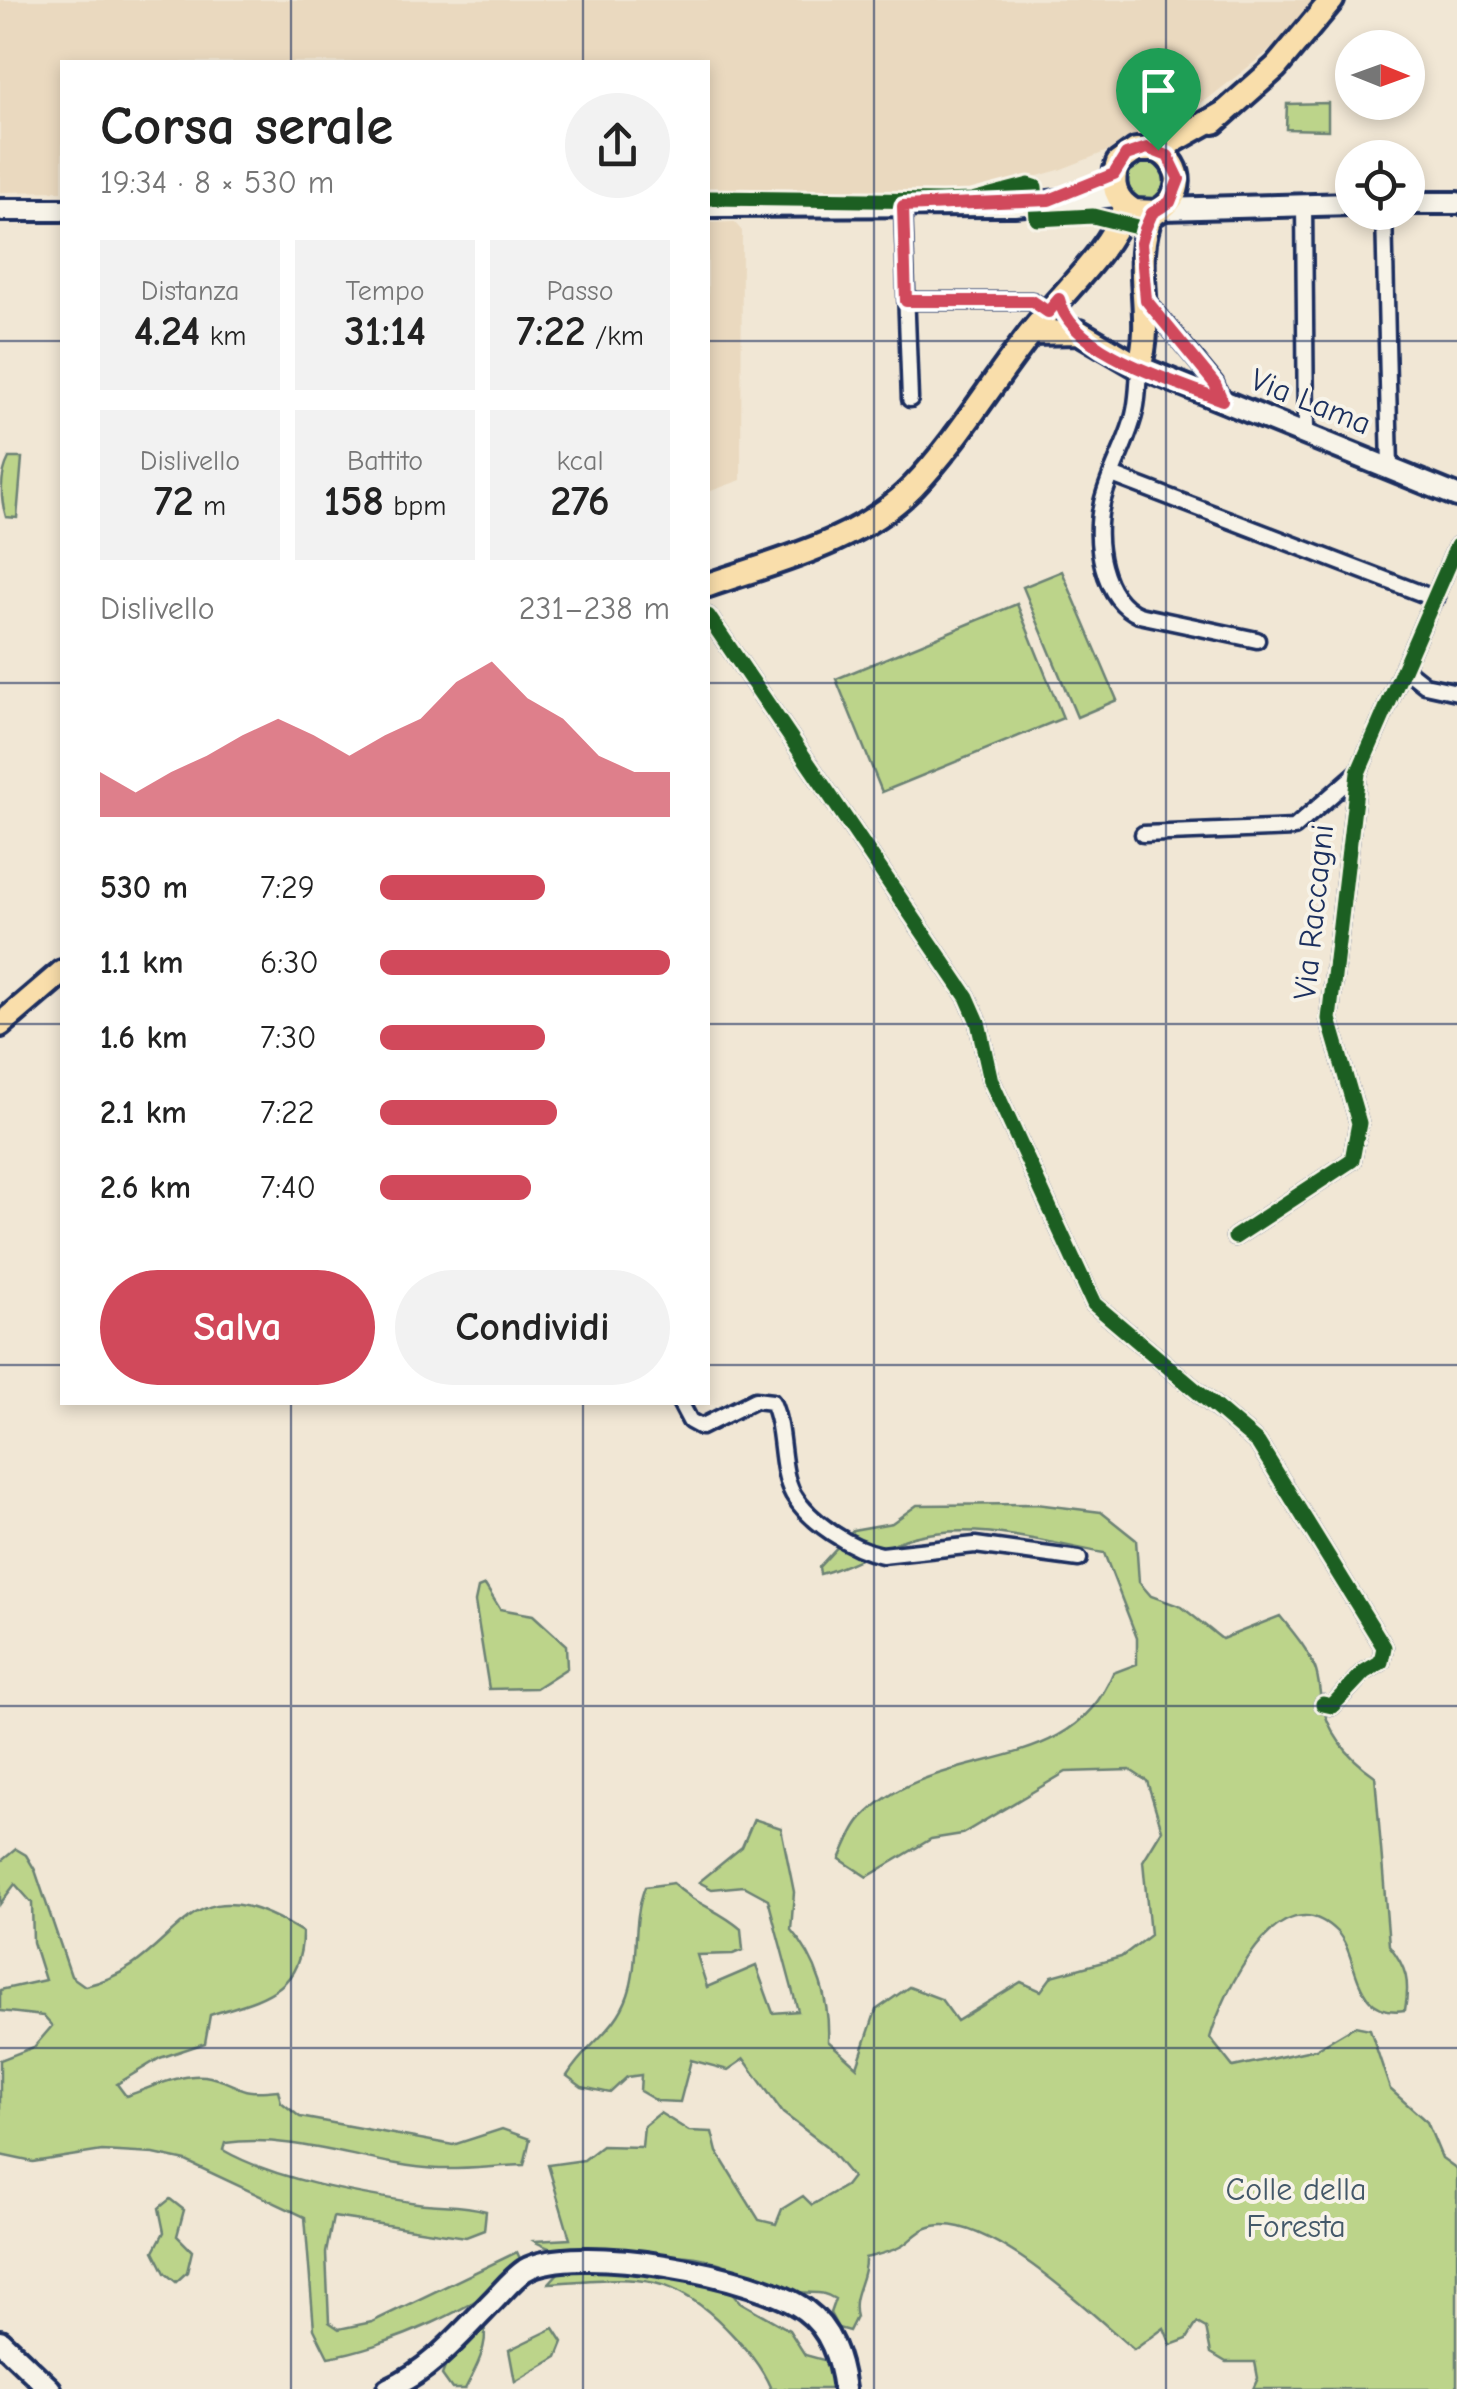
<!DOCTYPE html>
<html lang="it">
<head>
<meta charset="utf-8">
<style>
  :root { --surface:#fff; --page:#f2f2f2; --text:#222; --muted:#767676; --accent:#d1495b }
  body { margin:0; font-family:"Comic Neue",sans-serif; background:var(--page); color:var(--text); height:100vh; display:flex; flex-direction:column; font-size:38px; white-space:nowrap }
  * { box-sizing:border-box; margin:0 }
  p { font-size:32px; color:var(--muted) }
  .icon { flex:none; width:55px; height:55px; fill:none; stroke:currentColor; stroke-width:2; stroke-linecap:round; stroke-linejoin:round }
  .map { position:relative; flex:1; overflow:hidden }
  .sheet { position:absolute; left:60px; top:60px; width:650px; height:1345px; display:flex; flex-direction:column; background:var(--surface); border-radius:0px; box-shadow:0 5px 15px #0003 }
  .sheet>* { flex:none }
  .needle { width:65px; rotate:91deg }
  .buttons { position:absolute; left:1335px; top:30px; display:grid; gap:20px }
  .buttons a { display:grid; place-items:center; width:90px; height:90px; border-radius:50%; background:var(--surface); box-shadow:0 5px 15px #0003; font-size:50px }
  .pin { position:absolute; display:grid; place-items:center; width:85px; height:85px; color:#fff; margin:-102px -42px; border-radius:50% 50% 50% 0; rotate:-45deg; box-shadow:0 0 10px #0007 }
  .pin .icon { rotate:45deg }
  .round { display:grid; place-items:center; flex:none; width:105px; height:105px; border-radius:52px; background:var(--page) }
  .summary { display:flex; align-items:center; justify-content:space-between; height:170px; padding:0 40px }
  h1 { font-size:55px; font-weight:700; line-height:75px }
  .metrics { display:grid; grid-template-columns:repeat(3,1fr); gap:15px; height:170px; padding:10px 40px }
  .metrics div { display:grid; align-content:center; border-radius:0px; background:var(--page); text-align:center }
  .metrics b { font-size:42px; font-weight:700 }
  .metrics small { font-size:28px; font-weight:400 }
  .metrics p { font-size:28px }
  .chart { height:280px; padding:20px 40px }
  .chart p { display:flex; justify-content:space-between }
  .chart svg { width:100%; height:180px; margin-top:10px; fill:var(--accent); opacity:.7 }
  .cta { display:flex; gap:20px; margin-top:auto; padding:20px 40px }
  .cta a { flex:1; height:115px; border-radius:60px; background:var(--accent); color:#fff; font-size:40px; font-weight:700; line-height:115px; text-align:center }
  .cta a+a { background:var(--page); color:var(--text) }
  ul { padding:0 40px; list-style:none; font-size:32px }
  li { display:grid; grid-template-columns:160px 120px 1fr; align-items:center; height:75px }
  li i { height:25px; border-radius:12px; background:var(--accent) }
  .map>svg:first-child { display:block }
  .built { fill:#ead9bf }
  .green { fill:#bcd48a; stroke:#6c8274; stroke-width:2.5 }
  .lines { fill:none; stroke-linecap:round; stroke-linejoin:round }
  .street-casing { stroke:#1b2f5e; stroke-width:21 }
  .secondary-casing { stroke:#1b2f5e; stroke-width:28 }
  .primary-casing { stroke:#1b2f5e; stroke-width:30 }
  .street { stroke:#f7f3e8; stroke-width:14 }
  .secondary { stroke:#f7f3e8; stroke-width:20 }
  .primary { stroke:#f9deab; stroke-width:22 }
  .cycleway-casing { stroke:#f7f3e8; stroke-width:21 }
  .cycleway { stroke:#1b5e20; stroke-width:15 }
  .route-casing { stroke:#fff; stroke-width:20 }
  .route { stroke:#d1495b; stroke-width:12 }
  .grid { fill:none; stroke:#1b2f5e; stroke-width:2.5; stroke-opacity:0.55 }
  .labels { text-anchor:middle; stroke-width:8; stroke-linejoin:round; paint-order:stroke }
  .street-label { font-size:32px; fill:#1b2f5e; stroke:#f7f3e8 }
  .park-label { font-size:32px; fill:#435869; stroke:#f7f3e8 }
</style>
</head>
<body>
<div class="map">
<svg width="1457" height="2389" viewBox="0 0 1457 2389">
  <rect width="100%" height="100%" fill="#f1e7d5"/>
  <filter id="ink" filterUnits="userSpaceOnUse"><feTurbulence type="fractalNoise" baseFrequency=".01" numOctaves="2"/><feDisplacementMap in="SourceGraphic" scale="20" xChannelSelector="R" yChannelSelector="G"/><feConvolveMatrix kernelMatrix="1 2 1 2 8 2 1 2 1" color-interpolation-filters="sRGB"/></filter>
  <g filter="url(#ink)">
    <g class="built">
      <path d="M0 0H1320L1281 41 1209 98 1174 118 1113 149 1059 170 999 187 947 195 708 191V62H62V191L0 192Z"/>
      <path d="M734 222 742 231 741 480 708 492V223Z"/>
    </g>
    <g class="green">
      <path d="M1328 103V130L1286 129 1287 104Z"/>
      <circle cx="1146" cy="181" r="21"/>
      <path d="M9 458H22L17 518 6 517C0 498 0 475 9 458Z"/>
      <path d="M1062 571 1117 700 1077 717 1023 587Z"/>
      <path d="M1017 604 1063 718 882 792 836 679Z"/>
      <path d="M1036 1504 1101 1512 1136 1540 1139 1582 1151 1596 1182 1607 1222 1639 1280 1616C1293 1632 1307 1648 1315 1668 1319 1678 1319 1689 1321 1700 1328 1733 1347 1757 1375 1776L1389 1945C1407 1968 1410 1982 1405 2010 1351 2018 1360 1956 1337 1932 1279 1872 1222 1996 1210 2038L1233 2067 1316 2049 1355 2026 1370 2029 1390 2089 1427 2122 1442 2158 1457 2169V2389H1253L1258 2378 1255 2362H1226L1211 2353 1206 2328 1197 2323 1187 2339 1171 2345 1164 2328 1134 2350C1095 2317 982 2205 927 2228 918 2231 910 2241 902 2246 891 2252 877 2255 865 2258 866 2281 850 2294 856 2317L849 2331 838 2328 830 2313 835 2299C821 2290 814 2294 799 2292 763 2286 726 2259 688 2256 647 2252 566 2262 534 2241L570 2239 548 2165 584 2160 602 2146 642 2147 644 2126 660 2113 689 2131 712 2132 717 2152 759 2220 776 2224 782 2209 803 2196 812 2205 845 2186 852 2177 826 2146 783 2113 744 2059 728 2070 691 2060 680 2102 657 2101 640 2091 641 2075 627 2077 610 2093 582 2087 567 2076C585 2045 616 2031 628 1995 640 1960 631 1923 645 1887L673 1883C694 1904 718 1909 741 1929L743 1950 733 1954 697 1955 707 1987 756 1966 773 2013 798 2011 768 1899 744 1886 712 1889 699 1882 742 1847 754 1819 781 1828 794 1892 791 1930C818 1960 830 2003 828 2041L857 2067 876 2010 909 1987 941 1999 957 2021 1021 1982 1041 1991 1052 1976 1121 1957 1150 1935 1143 1861 1162 1830 1147 1781 1130 1770 1066 1772 962 1834 931 1839 867 1877 840 1859C846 1847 852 1828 862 1818 936 1740 1069 1783 1113 1673L1137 1664V1638L1104 1553C1043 1542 975 1521 913 1537 880 1546 853 1566 820 1574L819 1567 853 1530 892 1523 917 1505Z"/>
      <path d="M485 1585 500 1609 533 1615 566 1645 567 1668 536 1688 489 1689 475 1602 478 1588Z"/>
      <path d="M16 1849 26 1855 35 1870 71 1976 85 1986C186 1963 177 1853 302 1932 303 1993 259 1999 210 2015L205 2043 160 2058 117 2084 126 2096C150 2088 185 2071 210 2077 245 2085 233 2095 278 2090L281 2102 300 2117 453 2145 502 2129 530 2139 524 2165C496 2166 467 2170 439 2169 366 2165 299 2133 225 2143L223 2150C275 2180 358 2194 417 2203 442 2207 460 2203 486 2211L484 2230 466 2237 333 2217 326 2253 329 2322 339 2329 372 2322 517 2252 522 2263C490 2305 381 2349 328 2357L314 2329 305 2217 186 2161 154 2154 102 2151 33 2162 0 2155V2060L34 2047 52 2026 43 2016 0 2011V1990L45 1980 33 1942 32 1903 15 1884 0 1904V1862Z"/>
      <path d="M170 2199 184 2210 177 2236 192 2251 187 2272 176 2282 165 2273 154 2251 164 2232 159 2208Z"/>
      <path d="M562 2269H651L728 2288 740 2302 789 2330 805 2355 831 2362 844 2389H771C760 2363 745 2348 726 2328 667 2267 627 2279 549 2283Z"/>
      <path d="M484 2326C489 2346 474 2372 465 2389H452L442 2375 447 2362Z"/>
      <path d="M554 2328 563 2342 557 2357 515 2382 509 2350Z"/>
    </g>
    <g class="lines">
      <defs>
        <g id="street">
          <path d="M1304 204 1306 434"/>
          <path d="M903 207 910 399"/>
          <path d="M1384 212 1390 469"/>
          <path d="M1146 300 1215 383 1222 400"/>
          <path d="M907 301H1032L1048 312"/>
          <path d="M1139 367C1138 385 1138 405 1132 422 1124 449 1108 476 1102 503 1093 540 1102 599 1139 615L1257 640"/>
          <path d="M1112 475 1436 599"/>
          <path d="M708 616 967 997 978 1022 991 1081 1094 1304 1258 1443 1384 1647 1381 1662 1364 1672 1332 1706 1323 1704"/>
          <path d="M1406 670 1425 685 1457 692"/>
          <path d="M1143 834 1294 828 1357 773"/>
          <path d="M1235 1237 1352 1160 1359 1123 1329 1019 1358 773 1457 546"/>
          <path d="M680 1402 690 1421 701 1427 755 1400 772 1402C785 1430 779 1468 793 1494 809 1522 851 1549 882 1555L975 1545 1079 1559"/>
        </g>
        <g id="secondary">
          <path d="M1408 203H1457"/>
          <path d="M708 206 1014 205 1117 196"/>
          <path d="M1163 209 1352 204"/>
          <path d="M0 210H62"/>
          <path d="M1139 367 1457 496"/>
          <path d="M0 2341 50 2389"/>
          <path d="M388 2389C430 2371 461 2334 492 2302 502 2292 513 2278 525 2270 575 2241 758 2275 805 2310 831 2329 840 2359 844 2389"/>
        </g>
        <g id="primary">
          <path d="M1214 122 1276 67 1332 0"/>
          <path d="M1158 150C1185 167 1184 196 1157 212L1134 211C1115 200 1110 184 1118 163L1136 150H1158L1222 114"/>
          <path d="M1031 333 1079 332 1139 367C1156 316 1130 262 1152 213"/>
          <path d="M708 585C778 561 859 542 913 487 959 439 993 380 1034 329 1066 289 1107 254 1126 207"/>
          <path d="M0 1025 62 972"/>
        </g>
      </defs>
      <use href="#street" class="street-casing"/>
      <use href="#secondary" class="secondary-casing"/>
      <use href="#primary" class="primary-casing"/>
      <use href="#street" class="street"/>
      <use href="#secondary" class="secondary"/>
      <use href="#primary" class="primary"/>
      <defs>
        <g id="cycleway">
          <path d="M708 198 942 201 972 200 1029 185 1035 187 1037 219 1093 216 1145 229"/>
          <path d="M708 616 967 997 978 1022 991 1081 1094 1304 1258 1443 1384 1647 1381 1662 1364 1672 1332 1706 1323 1704"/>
          <path d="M1235 1237 1352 1160 1359 1123 1329 1019 1358 773 1457 546"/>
        </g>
      </defs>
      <use href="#cycleway" class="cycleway-casing"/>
      <use href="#cycleway" class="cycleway"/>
    </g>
  </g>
  <g class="lines" filter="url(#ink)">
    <defs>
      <path id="route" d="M1147 148 1168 156 1179 179 1170 202 1152 213 1145 229 1141 243 1146 300 1215 384 1222 400C1176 382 1070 353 1059 299L1048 312 1032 301H906L903 206 1049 200 1114 174 1126 155Z"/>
    </defs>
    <use href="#route" class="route-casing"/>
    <use href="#route" class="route"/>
  </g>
  <path class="grid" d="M291 0V62M583 0V62M874 0V2389M1166 0V2389M0 341H62M708 341H1457M0 683H62M708 683H1457M0 1024H62M708 1024H1457M0 1365H62M708 1365H1457M291 1402V2389M583 1402V2389M0 1706H1457M0 2048H1457"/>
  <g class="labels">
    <g class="street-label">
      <text transform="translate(1311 401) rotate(22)" y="11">Via Lama</text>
      <text transform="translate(1313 912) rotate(-84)" y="11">Via Raccagni</text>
    </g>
    <g class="park-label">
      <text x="1296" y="2200">Colle della<tspan x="1296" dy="37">Foresta</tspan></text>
    </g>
  </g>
</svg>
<div class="buttons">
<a><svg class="needle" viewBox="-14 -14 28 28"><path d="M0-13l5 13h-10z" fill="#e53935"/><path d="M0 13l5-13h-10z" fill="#767676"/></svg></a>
<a><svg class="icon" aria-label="locate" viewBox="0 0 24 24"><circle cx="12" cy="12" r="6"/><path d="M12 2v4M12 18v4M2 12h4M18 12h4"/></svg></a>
</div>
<div class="pin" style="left:1158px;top:150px;background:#1e9e55"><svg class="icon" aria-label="arrive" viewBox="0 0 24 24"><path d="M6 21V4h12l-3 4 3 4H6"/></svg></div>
<section class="sheet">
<div class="summary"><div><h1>Corsa serale</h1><p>19:34 · 8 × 530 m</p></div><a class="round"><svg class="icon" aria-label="share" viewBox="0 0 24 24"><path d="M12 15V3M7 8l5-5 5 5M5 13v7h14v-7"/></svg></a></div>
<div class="metrics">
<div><p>Distanza</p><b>4.24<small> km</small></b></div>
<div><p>Tempo</p><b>31:14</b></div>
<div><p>Passo</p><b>7:22<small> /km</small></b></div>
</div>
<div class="metrics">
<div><p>Dislivello</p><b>72<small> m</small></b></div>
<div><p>Battito</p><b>158<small> bpm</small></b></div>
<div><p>kcal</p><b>276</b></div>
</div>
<div class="chart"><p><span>Dislivello</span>231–238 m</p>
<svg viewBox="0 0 160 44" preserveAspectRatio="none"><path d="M0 44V33L10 38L20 33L30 29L40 24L50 20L60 24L70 29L80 24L90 20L100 11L110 6L120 15L130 20L140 29L150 33L160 33V44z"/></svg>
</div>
<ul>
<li><b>530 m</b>7:29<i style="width:57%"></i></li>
<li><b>1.1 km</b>6:30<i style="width:100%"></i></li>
<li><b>1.6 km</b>7:30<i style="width:57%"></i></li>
<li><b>2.1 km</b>7:22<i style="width:61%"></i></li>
<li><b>2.6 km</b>7:40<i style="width:52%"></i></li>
</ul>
<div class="cta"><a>Salva</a><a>Condividi</a></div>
</section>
</div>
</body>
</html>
